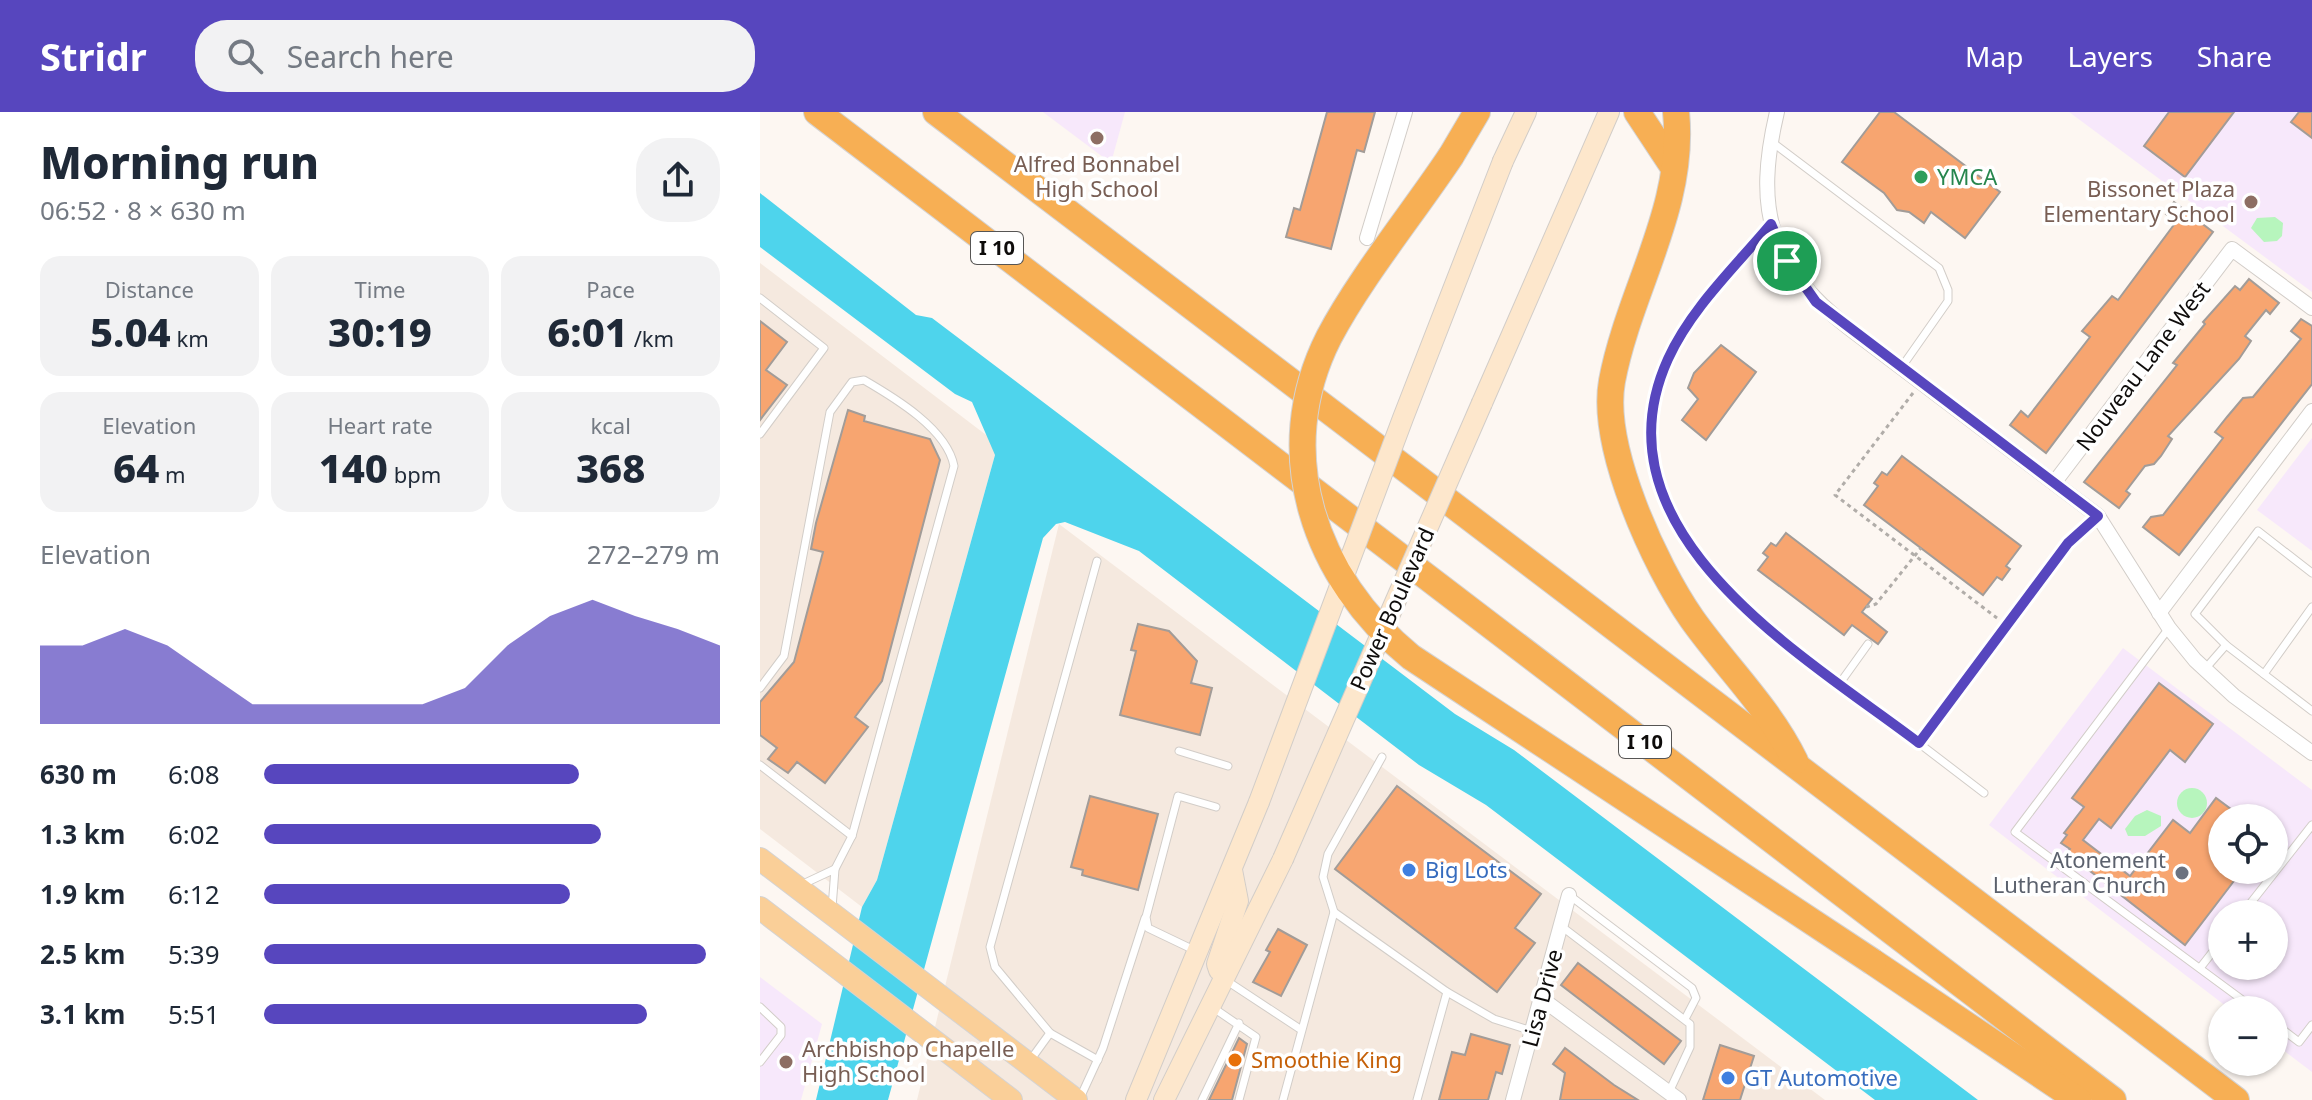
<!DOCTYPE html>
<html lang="en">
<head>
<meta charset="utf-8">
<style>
  :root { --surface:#fff; --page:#f2f2f3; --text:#1f2937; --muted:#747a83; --accent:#5746be }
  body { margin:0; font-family:"Noto Sans",sans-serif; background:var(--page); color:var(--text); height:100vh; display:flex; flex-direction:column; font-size:30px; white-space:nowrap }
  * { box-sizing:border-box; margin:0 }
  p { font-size:26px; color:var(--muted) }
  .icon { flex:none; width:44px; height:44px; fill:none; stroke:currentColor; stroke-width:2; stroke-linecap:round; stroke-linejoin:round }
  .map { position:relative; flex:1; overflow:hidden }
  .sheet { display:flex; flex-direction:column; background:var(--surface); width:760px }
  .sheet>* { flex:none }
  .fabs { position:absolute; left:1448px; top:692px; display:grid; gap:16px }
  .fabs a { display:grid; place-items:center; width:80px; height:80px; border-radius:50%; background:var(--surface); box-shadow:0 2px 6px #0004; font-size:40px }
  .pin { position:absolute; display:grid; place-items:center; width:68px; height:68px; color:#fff; margin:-34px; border:4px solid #fff; border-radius:50%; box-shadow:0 2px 8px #0007 }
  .round { display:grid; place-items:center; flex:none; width:84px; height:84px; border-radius:32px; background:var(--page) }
  .headline { display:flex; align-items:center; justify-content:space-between; height:136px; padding:0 40px }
  h1 { font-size:44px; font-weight:800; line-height:60px }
  .metrics { display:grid; grid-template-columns:repeat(3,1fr); gap:12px; height:136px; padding:8px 40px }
  .metrics div { display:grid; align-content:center; border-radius:20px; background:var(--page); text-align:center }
  .metrics b { font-size:40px; font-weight:800 }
  .metrics small { font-size:22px; font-weight:400 }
  .metrics p { font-size:22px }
  .chart { height:224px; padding:16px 40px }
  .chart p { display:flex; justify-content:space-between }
  .chart svg { width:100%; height:144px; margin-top:8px; fill:var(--accent); opacity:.7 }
  ul { padding:0 40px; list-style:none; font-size:26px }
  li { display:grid; grid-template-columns:128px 96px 1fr; align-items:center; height:60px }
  li i { height:20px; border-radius:10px; background:var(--accent) }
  header { display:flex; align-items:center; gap:48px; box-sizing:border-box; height:112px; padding:0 40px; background:var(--accent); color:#fff }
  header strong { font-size:38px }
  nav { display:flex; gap:44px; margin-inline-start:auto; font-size:28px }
  .search { width:560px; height:72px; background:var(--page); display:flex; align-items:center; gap:20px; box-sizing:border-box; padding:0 28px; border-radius:32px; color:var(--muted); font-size:30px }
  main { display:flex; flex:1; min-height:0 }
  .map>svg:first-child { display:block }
  .built { fill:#f5e9df }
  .education { fill:#f7e8fb; fill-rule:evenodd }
  .green { fill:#b7f5bd }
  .water { fill:#4ed4ec }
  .building { fill:#f7a570; stroke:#a29c98; stroke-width:2 }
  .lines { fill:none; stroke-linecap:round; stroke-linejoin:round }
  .service-casing { stroke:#d2cdc8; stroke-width:9 }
  .minor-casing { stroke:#d2cdc8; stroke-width:16 }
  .secondary-casing { stroke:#d2cdc8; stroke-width:22 }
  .primary-casing { stroke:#d4d3d3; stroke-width:24 }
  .motorway-casing { stroke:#d4d3d3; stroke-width:28 }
  .path { stroke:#b1ada9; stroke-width:3; stroke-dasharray:4 4; stroke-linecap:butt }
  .service { stroke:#fff; stroke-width:7 }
  .minor { stroke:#fff; stroke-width:14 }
  .secondary { stroke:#fde7cc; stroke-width:20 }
  .primary { stroke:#facf98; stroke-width:22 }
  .motorway { stroke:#f7af54; stroke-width:26 }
  .secondary-bridge-casing { stroke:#d2cdc8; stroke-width:22; stroke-linecap:butt }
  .motorway-bridge-casing { stroke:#d4d3d3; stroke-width:28; stroke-linecap:butt }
  .secondary-bridge { stroke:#fde7cc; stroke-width:20 }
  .motorway-bridge { stroke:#f7af54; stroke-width:26 }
  .route-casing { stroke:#fff; stroke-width:16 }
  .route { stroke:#5746be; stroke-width:10 }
  .education-dot { fill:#8d6e63; stroke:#fff; stroke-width:3 }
  .leisure-dot { fill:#2e9e5b; stroke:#fff; stroke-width:3 }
  .shop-dot { fill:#3f7fe0; stroke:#fff; stroke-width:3 }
  .worship-dot { fill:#6b7280; stroke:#fff; stroke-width:3 }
  .food-dot { fill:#e8710a; stroke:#fff; stroke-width:3 }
  .labels { text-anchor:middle; stroke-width:7; stroke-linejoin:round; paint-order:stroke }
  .shield { fill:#fff; stroke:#565554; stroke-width:2 }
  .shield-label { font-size:20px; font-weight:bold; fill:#0e0c0b }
  .education-label { font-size:22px; fill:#785e54; stroke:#fff }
  .leisure-label { font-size:22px; fill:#27864d; stroke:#fff; text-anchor:start }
  .street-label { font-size:22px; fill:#0e0c0b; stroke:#fff }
  .worship-label { font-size:22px; fill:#5b616d; stroke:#fff; text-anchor:end }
  .shop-label { font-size:22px; fill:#366cbe; stroke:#fff; text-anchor:start }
  .food-label { font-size:22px; fill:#c56008; stroke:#fff; text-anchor:start }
</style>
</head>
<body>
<header>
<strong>Stridr</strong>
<div class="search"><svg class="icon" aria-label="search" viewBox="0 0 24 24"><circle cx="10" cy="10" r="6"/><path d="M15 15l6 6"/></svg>Search here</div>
<nav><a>Map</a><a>Layers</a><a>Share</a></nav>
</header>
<main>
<section class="sheet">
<div class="headline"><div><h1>Morning run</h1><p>06:52 · 8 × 630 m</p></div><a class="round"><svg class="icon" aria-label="share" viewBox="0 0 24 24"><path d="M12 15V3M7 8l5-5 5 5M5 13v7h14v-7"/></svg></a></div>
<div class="metrics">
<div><p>Distance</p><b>5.04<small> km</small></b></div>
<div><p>Time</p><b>30:19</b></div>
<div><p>Pace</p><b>6:01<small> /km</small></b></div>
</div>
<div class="metrics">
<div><p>Elevation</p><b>64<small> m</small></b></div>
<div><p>Heart rate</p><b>140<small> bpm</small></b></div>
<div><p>kcal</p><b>368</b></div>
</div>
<div class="chart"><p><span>Elevation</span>272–279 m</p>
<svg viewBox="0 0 160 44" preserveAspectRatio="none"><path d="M0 44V20L10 20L20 15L30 20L40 29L50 38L60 38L70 38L80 38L90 38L100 33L110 20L120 11L130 6L140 11L150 15L160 20V44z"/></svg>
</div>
<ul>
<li><b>630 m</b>6:08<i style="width:69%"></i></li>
<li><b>1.3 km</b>6:02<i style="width:74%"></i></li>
<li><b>1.9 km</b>6:12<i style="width:67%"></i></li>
<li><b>2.5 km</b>5:39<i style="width:97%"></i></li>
<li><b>3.1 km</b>5:51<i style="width:84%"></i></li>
</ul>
</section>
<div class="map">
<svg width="1552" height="988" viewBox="0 0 1552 988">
  <rect width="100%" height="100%" fill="#fdf7f2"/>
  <g class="built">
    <path d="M0 151 238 332 117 768 102 795 0 717Z"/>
    <path d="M299 412 1065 988H157Z"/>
  </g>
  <g class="education">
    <path d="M283 0H365L351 51Z"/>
    <path d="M1309 0H1552V180Z"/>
    <path d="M1552 326V439L1497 398Z"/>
    <path d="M1363 536 1552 678V960L1514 931V898H1471L1229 713ZM1462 706H1514V758H1462ZM1462 802H1514V854H1462Z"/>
    <path d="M0 865 62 912 41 988H0Z"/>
  </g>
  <g class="green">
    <path d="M1515 105 1523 111 1522 124 1517 129 1504 130 1491 116 1497 106Z"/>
    <circle cx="1432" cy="691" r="15"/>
    <path d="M1387 698 1401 704V714L1385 724H1368L1365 717 1375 704Z"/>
  </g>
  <path class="water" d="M0 81 156 203 172 206 695 602 754 638 1218 988H1115L726 693 659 653 379 439 305 410 296 412 283 426 128 988H56L102 795 117 768 235 343 212 290 195 282 0 135Z"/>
  <g class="building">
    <path d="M567 0H615L604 40 597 38 571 137 526 125 534 96 540 98Z"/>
    <path d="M1120 0H1134L1240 80 1205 126 1171 100 1164 111 1149 100 1137 98 1124 81 1082 50Z"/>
    <path d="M1409 0H1474L1425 65 1384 34Z"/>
    <path d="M1539 0H1552V26L1531 10Z"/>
    <path d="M1414 90 1453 120 1286 341 1250 313 1261 299 1268 305 1330 225 1322 219 1352 184 1358 188 1416 110 1406 102Z"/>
    <path d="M1489 167 1519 191 1510 202 1506 198 1485 224 1491 229 1479 247 1408 324 1412 327 1401 344 1394 352 1385 354 1366 379 1370 382 1359 396 1324 370 1417 253 1413 251 1445 212 1443 210 1475 174 1480 178Z"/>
    <path d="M1541 207 1552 214V272L1419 443 1383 415 1391 405 1403 403 1463 326 1455 320 1467 305 1483 286 1493 285 1541 227 1531 219Z"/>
    <path d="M0 209 27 230 6 258 27 273 0 308Z"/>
    <path d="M961 233 996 260 946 328 922 308 938 287 928 276 934 261Z"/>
    <path d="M88 298 105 304 104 309 170 327 180 348 122 569 95 605 108 615 65 671 37 650 28 661 8 647 17 636 0 623V590L34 550 63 440 51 437 56 411Z"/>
    <path d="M1142 344 1261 434 1246 454 1250 457 1242 468 1237 465 1223 483 1104 393 1118 374 1114 371 1122 360 1127 363Z"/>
    <path d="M1026 421 1112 487 1102 500 1127 520 1118 532 1092 513 1084 523 998 458 1008 445 1003 441 1011 431 1016 434Z"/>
    <path d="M378 512 409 519 437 549 431 571 452 576 440 623 360 603 376 539 371 538Z"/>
    <path d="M1399 571 1453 612 1425 650 1410 638 1351 716 1339 707 1323 728 1370 764 1413 708 1430 721 1456 686 1483 706H1462V758L1477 765 1425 833 1307 741 1310 737 1301 731 1307 723 1304 721 1324 695 1312 686Z"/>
    <path d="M637 674 781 782 755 816 775 831 737 880 575 757Z"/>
    <path d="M330 684 398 702 378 778 322 763 323 758 311 755Z"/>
    <path d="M518 817 547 833 521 884 493 870 510 840 506 838Z"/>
    <path d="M818 851 921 929 904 952 801 873Z"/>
    <path d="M711 922 750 933 742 962 736 960 728 988H679L692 940 705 943Z"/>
    <path d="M479 926 487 932 472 988H449Z"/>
    <path d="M960 933 994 944 980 988H943Z"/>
    <path d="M805 936 854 973 878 988H800L805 961 793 952Z"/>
  </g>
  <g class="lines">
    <defs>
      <g id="service">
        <path d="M1012 30 1179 156 1188 178V189L1141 256"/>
        <path d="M1011 112C976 154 932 196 908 246 899 266 895 290 894 311 886 432 994 506 1079 570 1128 607 1176 644 1224 681"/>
        <path d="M0 186 64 236 0 322"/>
        <path d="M1552 461 1498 419 1435 502 1466 533 1552 599"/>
        <path d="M1409 516 1255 720 1496 898"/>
        <path d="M1445 557 1466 533"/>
        <path d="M1504 562 1552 495"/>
        <path d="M1080 571 1108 532"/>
        <path d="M0 576 24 544 70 300 92 270 104 268C135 286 187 317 194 354L92 724 75 757"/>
        <path d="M1159 631 1308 431 1338 404"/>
        <path d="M419 639 468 654"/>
        <path d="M0 653 92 724"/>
        <path d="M43 772 75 757 72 796"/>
        <path d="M809 783 932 876 936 886 925 907"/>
        <path d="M574 800 563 765 568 742 622 645"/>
        <path d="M1482 802 1552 713"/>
        <path d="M801 814 930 912V935L910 978"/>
        <path d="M434 838 388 816 386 805 418 684 456 695"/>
        <path d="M1440 856 1462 828"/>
        <path d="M464 867 540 917"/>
        <path d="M687 880 734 907 772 919"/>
        <path d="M0 895 21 915V923L0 950"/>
        <path d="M452 895 496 925 479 988"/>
        <path d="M1514 911 1539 930 1552 913"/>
        <path d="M290 921 235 855 230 835 337 449"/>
        <path d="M269 950 290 921 338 948"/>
        <path d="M320 986 343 936 385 806"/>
        <path d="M442 988 479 911"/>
        <path d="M523 988 574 800 687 880 657 988"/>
      </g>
      <g id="minor">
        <path d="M1017 0C994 97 1009 154 1089 216L1338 404 1409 516 1435 548 1474 584 1552 641"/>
        <path d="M607 126 645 0"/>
        <path d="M1294 371 1472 137 1552 196"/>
        <path d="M1399 501 1552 299"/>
        <path d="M782 887 919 988"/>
        <path d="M753 988 809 783"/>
      </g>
      <g id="secondary">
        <path d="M743 49 766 0"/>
        <path d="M722 291 849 0"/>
        <path d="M459 858 457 852 478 789 472 758"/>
        <path d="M376 988 499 690"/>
        <path d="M404 988 523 747"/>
      </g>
      <g id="primary">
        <path d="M0 747 316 988"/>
        <path d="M0 796 251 988"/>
      </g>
      <g id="motorway">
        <path d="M57 0 1353 988"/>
        <path d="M176 0 1476 988"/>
        <path d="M877 0 914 56"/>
        <path d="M916 0C926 95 869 178 852 269 840 335 895 454 932 507 966 555 1010 597 1035 649"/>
        <path d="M691 44 717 0"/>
        <path d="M1113 850 1318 988"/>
      </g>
    </defs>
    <use href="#service" class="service-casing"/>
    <use href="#minor" class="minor-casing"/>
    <use href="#secondary" class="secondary-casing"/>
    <use href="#primary" class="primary-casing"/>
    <use href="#motorway" class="motorway-casing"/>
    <g class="path">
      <path d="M1153 281 1075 383 1237 506"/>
      <path d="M1106 495 1116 492 1161 436"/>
    </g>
    <use href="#service" class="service"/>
    <use href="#minor" class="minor"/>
    <use href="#secondary" class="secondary"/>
    <use href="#primary" class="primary"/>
    <use href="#motorway" class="motorway"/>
    <defs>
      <g id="secondary-bridge">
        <path d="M499 690 643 306 743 49"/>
        <path d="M523 747 722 291"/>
      </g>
      <path id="motorway-bridge" d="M691 44C653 101 600 166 569 225 510 341 555 467 651 545L1113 850"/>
    </defs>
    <use href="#secondary-bridge" class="secondary-bridge-casing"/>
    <use href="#motorway-bridge" class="motorway-bridge-casing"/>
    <use href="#secondary-bridge" class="secondary-bridge"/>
    <use href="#motorway-bridge" class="motorway-bridge"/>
  </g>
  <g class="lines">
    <defs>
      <path id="route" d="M1011 112 1027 149 1056 190 1338 404 1308 431 1159 631C1046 545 829 421 908 247 931 196 976 154 1011 112Z"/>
    </defs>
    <use href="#route" class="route-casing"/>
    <use href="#route" class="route"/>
  </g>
  <g class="education-dot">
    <circle cx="337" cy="26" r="8"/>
    <circle cx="1491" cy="90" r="8"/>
    <circle cx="26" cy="950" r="8"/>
  </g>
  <circle class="leisure-dot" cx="1161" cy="65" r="8"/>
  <g class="shop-dot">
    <circle cx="649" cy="758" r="8"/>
    <circle cx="968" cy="966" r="8"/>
  </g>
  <circle class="worship-dot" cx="1422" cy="761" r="8"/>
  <circle class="food-dot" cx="475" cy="948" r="8"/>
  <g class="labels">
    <g class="shield">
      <rect x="211" y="120" width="52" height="32" rx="6"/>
      <rect x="859" y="614" width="52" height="32" rx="6"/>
    </g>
    <g class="shield-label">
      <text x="237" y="143">I 10</text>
      <text x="885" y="637">I 10</text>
    </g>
    <g class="education-label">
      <text x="337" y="60">Alfred Bonnabel<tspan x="337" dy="25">High School</tspan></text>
      <text x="1475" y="85" text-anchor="end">Bissonet Plaza<tspan x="1475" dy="25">Elementary School</tspan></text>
      <text x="42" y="945" text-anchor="start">Archbishop Chapelle<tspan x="42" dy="25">High School</tspan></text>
    </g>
    <g class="leisure-label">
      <text x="1177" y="73">YMCA</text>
    </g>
    <g class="street-label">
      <text transform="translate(1383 254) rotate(-53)" y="8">Nouveau Lane West</text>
      <text transform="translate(632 497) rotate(-66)" y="8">Power Boulevard</text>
      <text transform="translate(782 886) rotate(-75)" y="8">Lisa Drive</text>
    </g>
    <g class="worship-label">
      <text x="1406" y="756">Atonement<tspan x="1406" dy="25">Lutheran Church</tspan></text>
    </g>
    <g class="shop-label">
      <text x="665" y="766">Big Lots</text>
      <text x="984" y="974">GT Automotive</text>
    </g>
    <g class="food-label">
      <text x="491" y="956">Smoothie King</text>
    </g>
  </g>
</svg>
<div class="fabs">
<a><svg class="icon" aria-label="locate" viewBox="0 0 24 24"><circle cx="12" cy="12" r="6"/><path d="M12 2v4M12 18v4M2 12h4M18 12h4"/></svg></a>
<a>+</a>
<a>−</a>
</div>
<div class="pin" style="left:1027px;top:149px;background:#1e9e55"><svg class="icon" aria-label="arrive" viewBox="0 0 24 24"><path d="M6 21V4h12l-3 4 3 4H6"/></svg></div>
</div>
</main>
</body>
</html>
